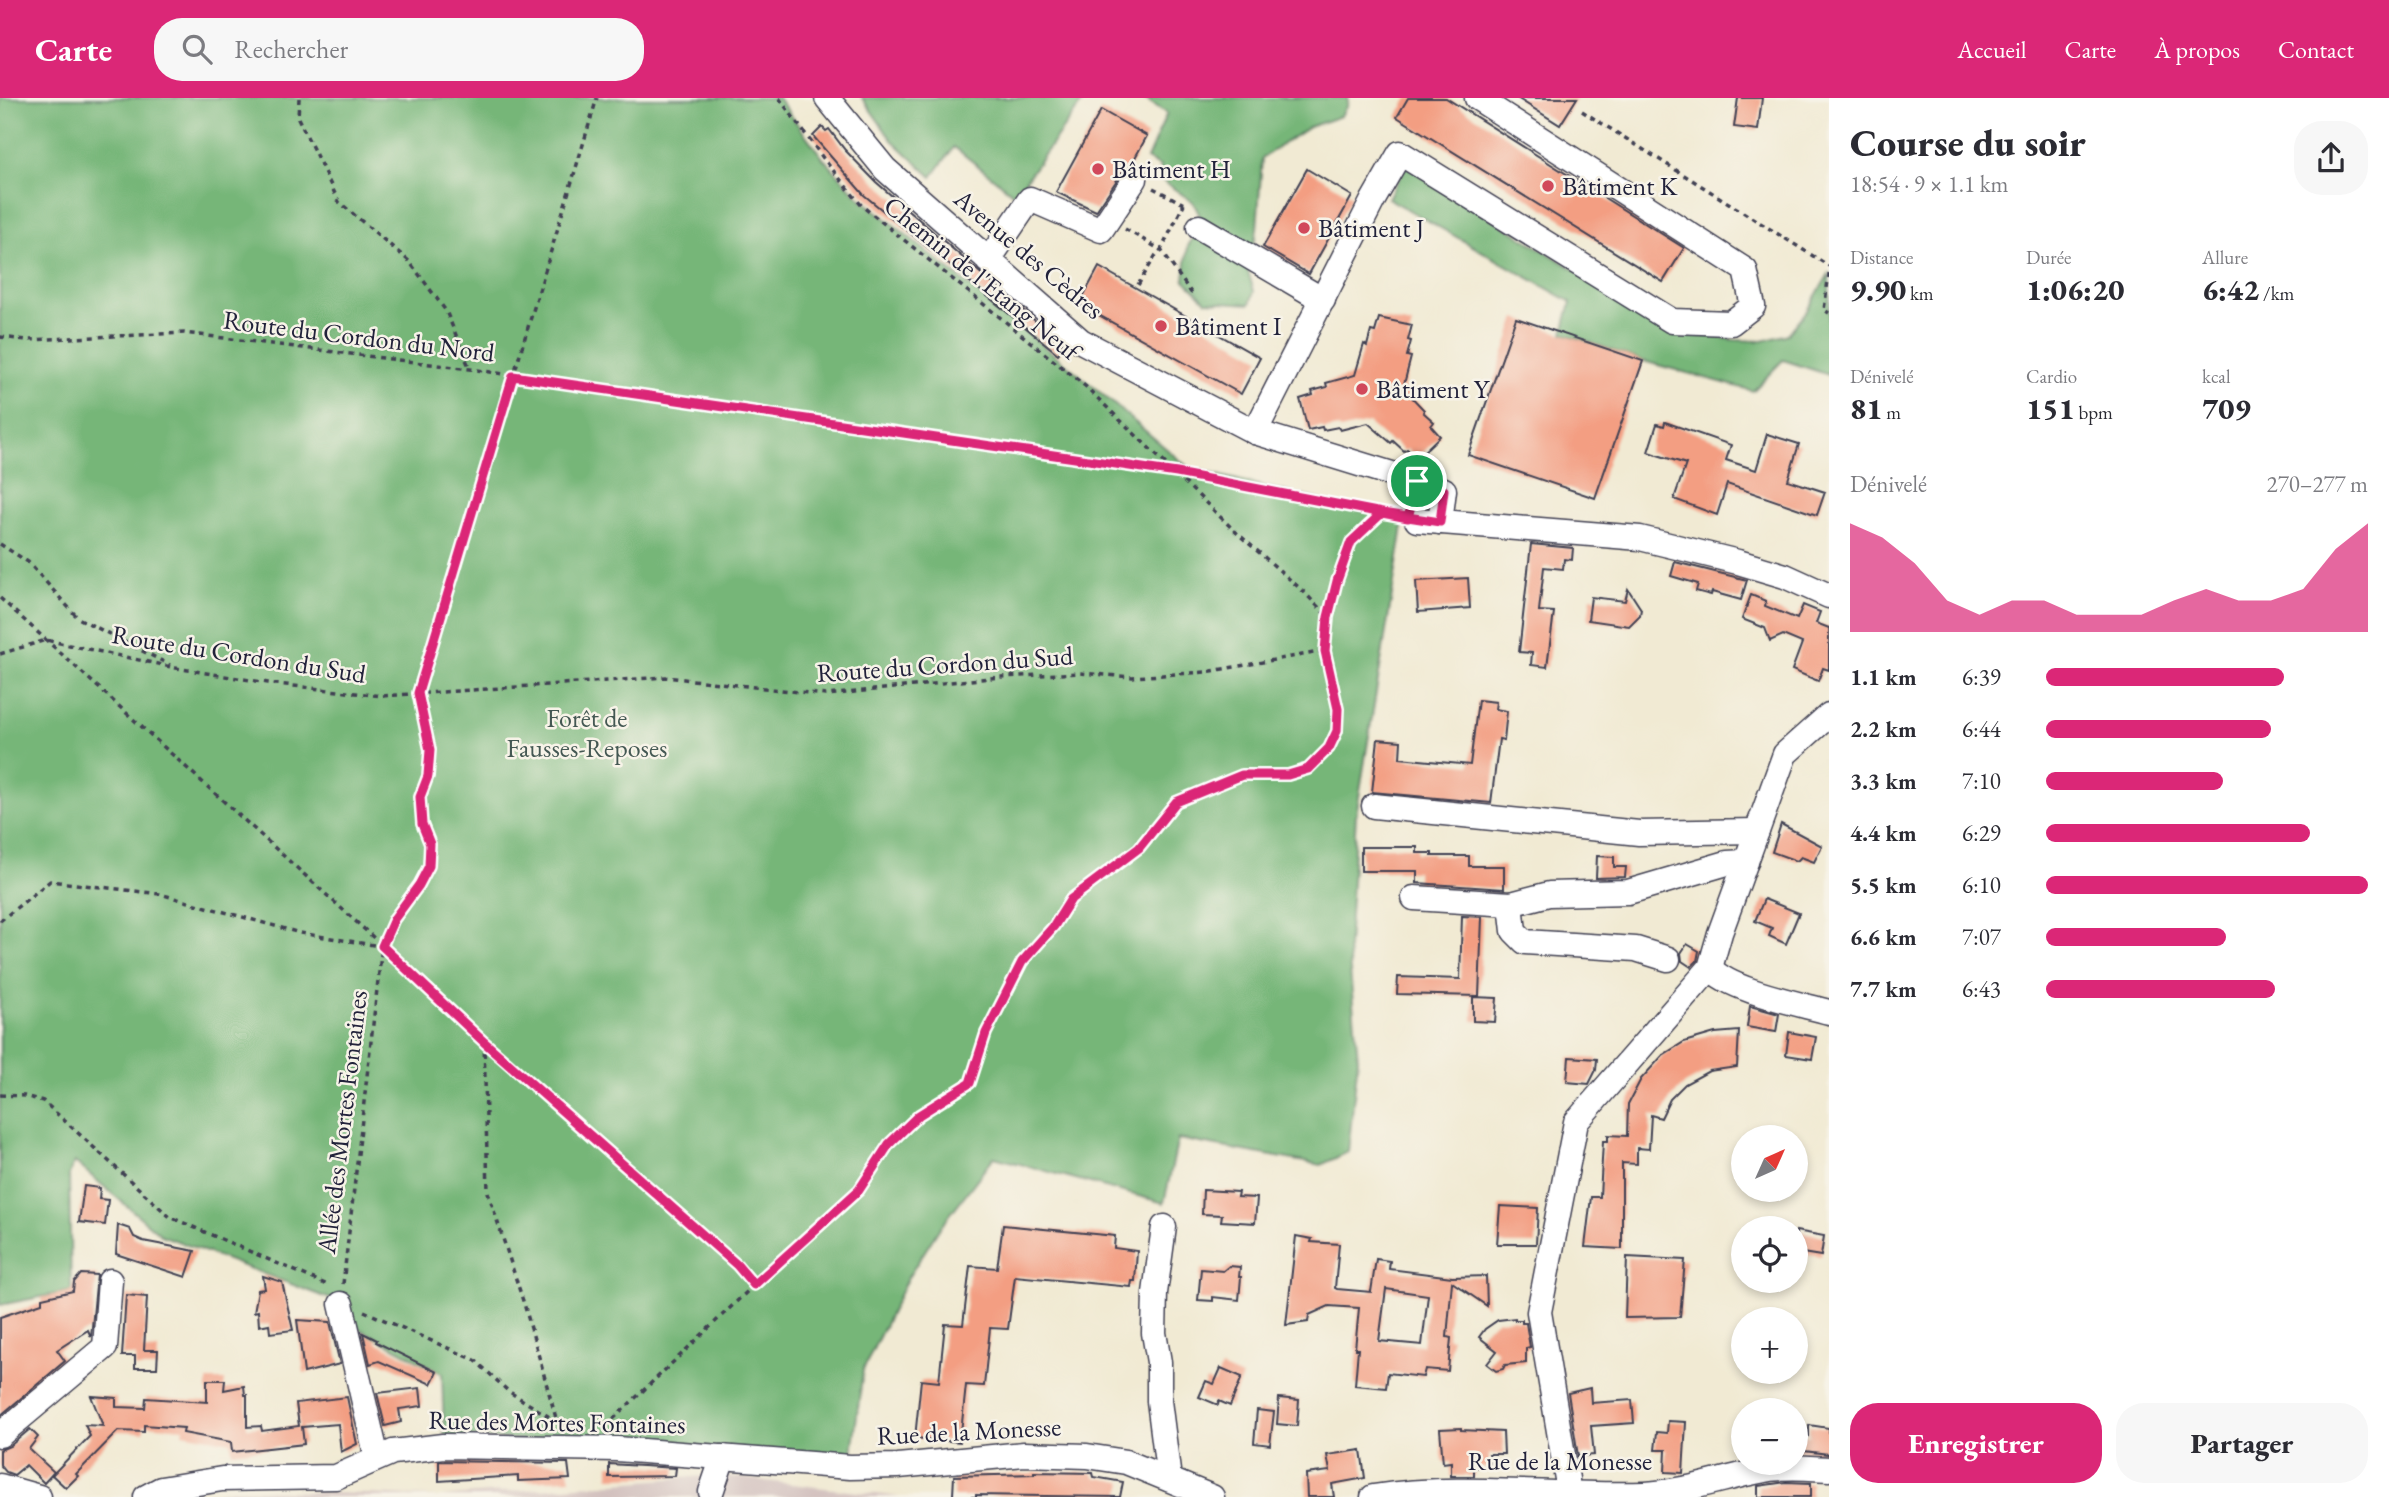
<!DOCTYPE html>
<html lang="fr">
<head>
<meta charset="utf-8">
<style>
  :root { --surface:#fff; --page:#f7f7f7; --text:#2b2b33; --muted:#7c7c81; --accent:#db2777 }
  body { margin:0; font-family:"EB Garamond",serif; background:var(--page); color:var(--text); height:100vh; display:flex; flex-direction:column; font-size:26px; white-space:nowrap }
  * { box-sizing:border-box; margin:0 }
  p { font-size:23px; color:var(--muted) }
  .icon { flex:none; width:38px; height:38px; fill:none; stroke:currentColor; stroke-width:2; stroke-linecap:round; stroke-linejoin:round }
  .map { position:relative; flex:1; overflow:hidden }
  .drawer { display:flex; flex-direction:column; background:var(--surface); width:560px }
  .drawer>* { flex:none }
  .needle { width:46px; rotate:45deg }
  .controls { position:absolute; left:1731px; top:1027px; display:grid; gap:14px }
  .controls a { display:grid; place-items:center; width:77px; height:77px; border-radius:50%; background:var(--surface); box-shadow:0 4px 10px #0003; font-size:35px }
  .pin { position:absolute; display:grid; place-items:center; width:60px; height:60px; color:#fff; margin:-30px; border:4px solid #fff; border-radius:50%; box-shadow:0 2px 7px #0007 }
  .round { display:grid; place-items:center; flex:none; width:74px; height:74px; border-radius:28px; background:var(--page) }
  .summary { display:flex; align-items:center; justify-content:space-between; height:119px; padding:0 21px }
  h1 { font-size:38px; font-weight:800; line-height:52px }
  .metrics { display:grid; grid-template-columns:repeat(3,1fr); gap:10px; height:119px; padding:7px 21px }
  .metrics div { display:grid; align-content:center }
  .metrics b { font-size:30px; font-weight:800 }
  .metrics small { font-size:19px; font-weight:400 }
  .metrics p { font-size:19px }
  .chart { height:196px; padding:14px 21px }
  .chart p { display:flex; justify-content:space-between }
  .chart svg { width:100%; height:126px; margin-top:7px; fill:var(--accent); opacity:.7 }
  .button { display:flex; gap:14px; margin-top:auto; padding:14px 21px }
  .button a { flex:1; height:80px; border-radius:28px; background:var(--accent); color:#fff; font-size:28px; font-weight:800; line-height:80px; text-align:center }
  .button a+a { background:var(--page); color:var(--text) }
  ul { padding:0 21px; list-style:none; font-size:23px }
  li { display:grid; grid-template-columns:112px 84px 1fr; align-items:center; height:52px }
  li i { height:18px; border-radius:9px; background:var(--accent) }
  header { display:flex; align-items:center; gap:42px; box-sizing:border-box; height:98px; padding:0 35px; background:var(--accent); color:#fff }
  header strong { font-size:33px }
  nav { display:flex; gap:38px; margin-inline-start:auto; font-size:24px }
  .search { width:490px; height:63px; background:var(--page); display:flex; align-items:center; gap:18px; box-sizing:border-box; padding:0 24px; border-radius:28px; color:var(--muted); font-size:26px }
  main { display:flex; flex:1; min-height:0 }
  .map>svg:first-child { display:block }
  .industrial { fill:#d1bfbd }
  .forest { fill:#76b678; stroke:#4c6c5a; stroke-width:2 }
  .building { fill:#f39e82; fill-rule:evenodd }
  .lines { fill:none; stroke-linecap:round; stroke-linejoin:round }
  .minor-casing { stroke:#414052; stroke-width:27 }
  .path { stroke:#414052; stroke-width:3.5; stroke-dasharray:5 5; stroke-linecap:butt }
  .minor { stroke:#fff; stroke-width:24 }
  .route-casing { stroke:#fff; stroke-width:14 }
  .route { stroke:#db2777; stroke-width:9 }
  .poi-dot { fill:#d1495b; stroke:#f7f3e8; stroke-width:2.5 }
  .labels { text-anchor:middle; stroke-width:5; stroke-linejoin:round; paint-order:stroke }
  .poi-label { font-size:26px; fill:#22223b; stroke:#f7f3e8; text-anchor:start }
  .street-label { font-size:26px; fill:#22223b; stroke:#f7f3e8 }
  .park-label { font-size:26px; fill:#445853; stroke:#f7f3e8 }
</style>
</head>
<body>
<header>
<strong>Carte</strong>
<div class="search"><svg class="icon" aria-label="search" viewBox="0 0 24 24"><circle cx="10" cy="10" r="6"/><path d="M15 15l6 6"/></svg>Rechercher</div>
<nav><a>Accueil</a><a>Carte</a><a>À propos</a><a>Contact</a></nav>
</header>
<main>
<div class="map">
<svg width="1829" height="1399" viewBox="0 0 1829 1399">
  <rect width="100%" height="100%" fill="#f7f3e8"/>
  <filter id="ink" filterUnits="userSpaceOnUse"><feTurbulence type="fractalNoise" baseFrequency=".0143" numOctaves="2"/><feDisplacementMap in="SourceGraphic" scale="14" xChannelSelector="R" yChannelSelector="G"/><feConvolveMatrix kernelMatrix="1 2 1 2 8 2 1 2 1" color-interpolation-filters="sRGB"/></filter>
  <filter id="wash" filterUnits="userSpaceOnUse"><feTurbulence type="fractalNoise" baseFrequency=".00686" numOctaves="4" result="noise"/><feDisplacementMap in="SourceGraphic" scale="28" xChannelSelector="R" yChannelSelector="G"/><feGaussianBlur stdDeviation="1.57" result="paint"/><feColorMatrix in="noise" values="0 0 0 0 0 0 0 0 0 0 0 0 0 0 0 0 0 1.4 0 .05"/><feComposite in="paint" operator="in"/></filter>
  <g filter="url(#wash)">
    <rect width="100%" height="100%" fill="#f1ead3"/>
    <path class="industrial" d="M717 1377 900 1399H200L232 1391 439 1399Z"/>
    <g class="forest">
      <path d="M0 0H778L823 60 858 98 1082 279 1189 370 1404 423 1356 717 1348 850 1358 961 1348 1054 1321 1067 1178 1041 1164 1105 994 1059 939 1131 907 1181 863 1272 851 1362 444 1337 442 1275 347 1224 341 1205 161 1137 75 1064 69 1076 71 1193 0 1207Z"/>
      <path d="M862 0H1085L1015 97 954 49 932 79 892 42Z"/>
      <path d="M1143 0H1348L1347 7 1341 18 1309 29 1262 60 1257 131 1248 174 1254 193 1250 206 1206 203 1184 181 1188 148 1203 124 1193 104 1157 79 1161 69 1147 61 1167 15Z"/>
      <path d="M1406 68 1675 233 1735 242 1763 243 1788 236 1806 214 1829 176V277L1783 262 1753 293 1643 263 1563 235 1571 204 1388 100Z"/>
    </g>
    <g id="blocks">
      <g class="building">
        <path d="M1408 0H1446L1684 150 1663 184 1397 19Z"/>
        <path d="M1517 0H1577L1560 27Z"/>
        <path d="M1738 0H1762L1758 32 1734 29Z"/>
        <path d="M1101 12 1147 38 1131 67 1123 73 1096 113 1056 94Z"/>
        <path d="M822 29 826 33 829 31 845 52 876 84 1064 248 1058 256 864 97 813 38Z"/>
        <path d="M1307 71 1352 98 1309 176 1263 149Z"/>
        <path d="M1099 169 1260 260 1241 296 1079 206Z"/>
        <path d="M1379 220 1412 227 1408 242 1411 243 1407 258 1411 259 1403 290 1424 312 1423 314 1434 324 1431 328 1440 338 1417 360 1407 351 1404 353 1393 343 1391 345 1368 325 1340 332 1338 329 1323 332 1322 329 1308 332 1300 301 1313 297 1312 293 1327 289 1326 285 1355 277 1364 246 1367 248 1371 233 1375 234Z"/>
        <path d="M1516 220 1643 263 1595 400 1468 357Z"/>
        <path d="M1665 324 1731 347 1726 362 1756 372 1767 336 1799 346 1788 382 1825 394 1817 417 1727 386 1717 417 1674 401 1686 366 1648 354 1657 326 1664 328Z"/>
        <path d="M1531 446 1573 450 1572 462 1564 461 1563 471 1544 469 1539 513 1554 514 1547 569 1531 567 1532 555 1519 554Z"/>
        <path d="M1675 464 1747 482 1741 502 1712 494 1711 497 1696 493 1698 486 1671 478Z"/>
        <path d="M1468 480 1470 510 1418 514 1416 483Z"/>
        <path d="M1628 491 1641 511 1640 517 1629 528 1588 522 1591 499 1625 503Z"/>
        <path d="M1751 497 1766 503 1765 508 1797 521 1803 507 1820 514 1816 525 1829 530V572L1823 570 1818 583 1792 572 1802 545 1783 537 1770 543 1765 530 1742 521Z"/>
        <path d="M1478 602 1496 604 1495 611 1507 613 1504 642 1499 641 1491 705 1372 694 1378 641 1401 643 1400 660 1470 667Z"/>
        <path d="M1781 726 1822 748 1814 764 1801 759 1797 763 1772 754Z"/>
        <path d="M1361 749H1417V755H1432V758H1469V768H1504V791L1417 785V773H1361Z"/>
        <path d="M1597 758 1614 759V769H1626L1625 779 1596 780Z"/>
        <path d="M1764 801 1799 815 1786 846 1769 838 1772 830 1755 823Z"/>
        <path d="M1462 818 1482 819 1479 898 1397 896 1398 879 1460 881Z"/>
        <path d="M1687 846 1699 853 1697 863 1691 869 1682 863 1681 855Z"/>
        <path d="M1473 899 1497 900 1495 924 1473 923Z"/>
        <path d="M1750 908 1779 916 1776 934 1747 929Z"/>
        <path d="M1739 933 1737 969 1709 973 1685 986 1670 1001 1661 1020 1651 1017 1649 1051 1637 1050V1066L1622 1065V1151L1585 1149 1591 1099H1600L1603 1043H1608V1037L1627 1038 1628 1006 1641 981 1663 957 1684 944 1715 935Z"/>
        <path d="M1789 934 1816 939 1812 961 1786 957Z"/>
        <path d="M1569 959 1597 961 1596 972 1589 986 1567 984Z"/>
        <path d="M84 1088 100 1090 99 1101 108 1102 105 1127 79 1124Z"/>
        <path d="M1203 1092 1238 1094 1237 1099 1257 1100 1255 1125 1221 1123 1222 1117 1202 1116Z"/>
        <path d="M1500 1108 1538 1110 1536 1146H1497Z"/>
        <path d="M118 1127 130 1131 134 1139 143 1143 195 1153 186 1179 116 1156Z"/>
        <path d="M1003 1127 1115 1138 1114 1150 1137 1153 1135 1183H1132L1131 1189 1015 1178 1008 1231 990 1230 984 1288 966 1287 960 1344 915 1340 921 1282 939 1284 945 1226 963 1227 970 1168 997 1170Z"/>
        <path d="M1796 1133 1824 1138 1821 1158 1796 1154Z"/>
        <path d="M1296 1138 1312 1141 1311 1144 1339 1146 1335 1190 1337 1191 1371 1194 1376 1161 1390 1163 1389 1171 1452 1179 1486 1178 1487 1208 1452 1184 1447 1239 1451 1240 1448 1273 1425 1271 1423 1279 1388 1275 1386 1290 1355 1287 1358 1251H1355L1359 1210 1329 1208 1309 1217 1308 1224 1286 1227ZM1386 1191 1428 1197 1422 1247 1379 1243Z"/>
        <path d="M1627 1159 1685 1162 1680 1219 1625 1220Z"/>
        <path d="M1229 1168 1240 1169 1239 1179H1241L1239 1202 1213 1199V1203L1198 1202 1201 1171 1223 1173Z"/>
        <path d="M81 1176 97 1177 91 1239 88 1232 57 1252 65 1263 0 1318V1219L42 1205V1200L73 1193 74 1184Z"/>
        <path d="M263 1178 282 1184 293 1232 270 1235 269 1226 259 1228 258 1213 254 1214 258 1192 265 1191Z"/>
        <path d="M126 1197 147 1199 144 1252H158L157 1270H135V1258H122Z"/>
        <path d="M1515 1220V1222H1522V1225H1526L1530 1249 1526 1250V1265L1505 1267 1503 1271 1496 1273 1487 1266 1497 1253 1479 1239 1485 1231 1498 1222Z"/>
        <path d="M297 1222 330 1224 340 1266 304 1275Z"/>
        <path d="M363 1235 377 1242 376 1244 437 1274 431 1286 379 1263 370 1266Z"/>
        <path d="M1221 1270 1242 1279 1230 1308 1219 1303 1218 1307 1199 1299 1206 1283 1214 1286Z"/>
        <path d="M207 1282H225L224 1292 244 1288 245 1297H247V1329L261 1328 262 1333 299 1328 296 1305 347 1299 357 1346 341 1354 338 1326 302 1329 304 1346 232 1354 231 1344 183 1335 184 1330 144 1327V1334L118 1333 76 1376 78 1378 66 1390 52 1377 90 1338 85 1327 103 1328 91 1298 116 1300V1309L145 1310 146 1300 207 1304Z"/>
        <path d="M420 1290 422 1308 399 1311 401 1324 385 1328 377 1295Z"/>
        <path d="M1590 1290 1591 1305 1632 1302 1634 1325 1591 1328 1594 1357 1578 1358 1568 1295Z"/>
        <path d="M1279 1300 1299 1302 1297 1328 1277 1326Z"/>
        <path d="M1257 1312 1274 1314 1270 1347 1254 1345Z"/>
        <path d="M1668 1323 1686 1324 1683 1375 1665 1374 1666 1352H1655L1657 1334 1667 1335Z"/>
        <path d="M1809 1327 1829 1330V1356L1796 1352 1797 1336 1809 1338Z"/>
        <path d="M1461 1330V1332L1503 1334 1504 1356H1489V1370L1474 1369V1378H1451V1364L1443 1365 1440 1331Z"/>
        <path d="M30 1331 38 1339 29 1351 54 1374 44 1385 26 1367 14 1377 6 1374 0 1367V1352L10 1348Z"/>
        <path d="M1361 1352 1365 1380 1332 1386 1334 1399H1307L1306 1376 1330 1373 1327 1357Z"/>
        <path d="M439 1363 568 1365 570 1381 518 1383V1378L439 1383Z"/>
        <path d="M609 1366 676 1370 675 1378 609 1379Z"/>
        <path d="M1034 1374 1093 1375 1094 1379 1123 1384 1120 1399 976 1397V1399H954L953 1397 954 1378 1034 1376Z"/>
        <path d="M1786 1384 1811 1385V1399H1758V1388Z"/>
      </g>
    </g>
  </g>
  <g filter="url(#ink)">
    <use href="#blocks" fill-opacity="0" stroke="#414052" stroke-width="2"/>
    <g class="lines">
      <defs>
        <g id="minor">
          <path d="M827 0 885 71 1081 243 1255 334 1373 102 1400 55 1672 223 1731 225 1753 208 1745 172 1477 0"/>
          <path d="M1199 129 1323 202"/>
          <path d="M988 163 1030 101 1101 132 1135 81"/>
          <path d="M1255 334 1444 392 1440 424"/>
          <path d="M1417 422 1640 440 1738 464 1785 478 1829 498"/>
          <path d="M1374 708 1639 735 1757 733"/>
          <path d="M1414 800 1511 806 1549 796 1628 794 1727 765 1746 764"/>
          <path d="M1511 806 1514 833 1525 844 1636 851 1668 861"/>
          <path d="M1710 870C1731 893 1797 905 1829 914"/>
          <path d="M1164 1129 1155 1195 1154 1235 1159 1264V1303L1169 1381"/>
          <path d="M341 1206 377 1360"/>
          <path d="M0 1337 105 1249 110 1183"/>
          <path d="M0 1388 39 1399"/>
          <path d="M711 1394 723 1359"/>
          <path d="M1567 1396V1381L1539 1214 1576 1024 1710 870 1720 835 1785 656 1829 617"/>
          <path d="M146 1399 161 1391 222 1381 336 1379 393 1354 443 1348 617 1351 850 1369 898 1368 1024 1356 1087 1358 1126 1364 1212 1399"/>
          <path d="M1373 1399C1464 1385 1554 1399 1645 1396 1687 1394 1729 1378 1770 1371 1790 1368 1809 1370 1829 1371"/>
        </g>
      </defs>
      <use href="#minor" class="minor-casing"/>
      <g class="path">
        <path d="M299 0 298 20 339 104 409 163 446 213 470 271"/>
        <path d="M1582 13 1829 168"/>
        <path d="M1153 90 1186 107"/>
        <path d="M1125 131 1161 152 1192 196"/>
        <path d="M1829 175 1824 212 1829 215"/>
        <path d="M1138 187 1156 157 1161 152 1184 106"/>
        <path d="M0 239 27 242 184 235 470 271 1177 375 1397 418"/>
        <path d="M0 446 28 464 78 520 170 567"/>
        <path d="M0 500 418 880 484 944 737 1167 754 1187 605 1329"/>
        <path d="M1328 519 1337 483 1351 445 1382 415"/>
        <path d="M0 556 46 542 176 570 268 585 382 598 666 579 826 597 1000 579 1080 575 1133 579 1206 574 1325 553"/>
        <path d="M0 823 50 783 160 796 300 835 380 848"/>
        <path d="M484 944 488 1094 525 1209 556 1320"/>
        <path d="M0 997 24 998 43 1003 170 1119 330 1188"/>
        <path d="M343 1186 382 848 394 821 419 787 429 768 430 746 422 725 420 699 428 678 430 652 418 595 597 0"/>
        <path d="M754 1187 859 1092 889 1046 919 1017 970 985 986 935 1022 864 1054 828 1071 801 1139 750 1176 704 1242 677H1288L1308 671 1329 650 1337 633 1338 611 1325 553 1328 519 1303 493 1237 435 1085 288 862 108 823 60 779 0"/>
        <path d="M364 1213 475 1262 508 1293 556 1323 569 1327"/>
      </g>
      <use href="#minor" class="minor"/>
    </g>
  </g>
  <g class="lines" filter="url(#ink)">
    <defs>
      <path id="route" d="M1417 383 1408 420 1177 375 513 278 418 595 430 652 428 678 420 699 422 726 430 746 429 768 419 787 394 821 382 848 484 944 737 1167 754 1187 859 1092 889 1046 919 1017 970 985 986 935 1022 864 1054 828 1071 801 1139 750 1176 704 1242 677H1288L1308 671 1329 650 1337 633 1338 611 1325 553 1328 519 1337 483 1351 444 1382 415 1440 424 1444 392 1417 383"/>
    </defs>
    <use href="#route" class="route-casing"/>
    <use href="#route" class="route"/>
  </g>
  <g class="poi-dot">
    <circle cx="1098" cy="71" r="7"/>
    <circle cx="1548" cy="88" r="7"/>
    <circle cx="1304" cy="130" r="7"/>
    <circle cx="1161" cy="228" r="7"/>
    <circle cx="1362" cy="291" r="7"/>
  </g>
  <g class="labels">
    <g class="poi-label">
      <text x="1112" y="80">Bâtiment H</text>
      <text x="1562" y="97">Bâtiment K</text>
      <text x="1318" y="139">Bâtiment J</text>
      <text x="1175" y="237">Bâtiment I</text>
      <text x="1376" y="300">Bâtiment Y</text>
    </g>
    <g class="street-label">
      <text transform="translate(1029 156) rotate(40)" y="9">Avenue des Cèdres</text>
      <text transform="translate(982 180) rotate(39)" y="9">Chemin de l'Etang Neuf</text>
      <text transform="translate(359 238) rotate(7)" y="9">Route du Cordon du Nord</text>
      <text transform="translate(239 556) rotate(9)" y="9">Route du Cordon du Sud</text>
      <text transform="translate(945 566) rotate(-4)" y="9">Route du Cordon du Sud</text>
      <text transform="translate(342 1024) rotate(-83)" y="9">Allée des Mortes Fontaines</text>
      <text transform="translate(557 1324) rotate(1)" y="9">Rue des Mortes Fontaines</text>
      <text transform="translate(969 1333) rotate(-3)" y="9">Rue de la Monesse</text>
      <text x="1560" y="1372">Rue de la Monesse</text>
    </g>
    <g class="park-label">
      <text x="587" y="629">Forêt de<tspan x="587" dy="30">Fausses-Reposes</tspan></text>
    </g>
  </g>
</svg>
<div class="controls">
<a><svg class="needle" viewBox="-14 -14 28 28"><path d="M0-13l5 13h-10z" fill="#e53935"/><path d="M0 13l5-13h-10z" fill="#7c7c81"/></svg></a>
<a><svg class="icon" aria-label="locate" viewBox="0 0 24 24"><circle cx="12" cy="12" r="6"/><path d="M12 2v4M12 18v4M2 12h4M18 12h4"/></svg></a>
<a>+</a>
<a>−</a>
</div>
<div class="pin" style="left:1417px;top:383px;background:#1e9e55"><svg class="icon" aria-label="arrive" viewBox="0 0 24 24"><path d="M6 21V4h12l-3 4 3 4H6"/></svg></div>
</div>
<section class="drawer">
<div class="summary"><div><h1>Course du soir</h1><p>18:54 · 9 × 1.1 km</p></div><a class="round"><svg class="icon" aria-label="share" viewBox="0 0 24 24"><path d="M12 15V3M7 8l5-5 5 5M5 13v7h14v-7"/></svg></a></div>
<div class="metrics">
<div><p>Distance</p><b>9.90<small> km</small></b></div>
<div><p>Durée</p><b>1:06:20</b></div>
<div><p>Allure</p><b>6:42<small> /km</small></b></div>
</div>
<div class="metrics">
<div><p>Dénivelé</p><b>81<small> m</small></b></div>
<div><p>Cardio</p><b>151<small> bpm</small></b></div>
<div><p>kcal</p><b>709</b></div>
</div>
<div class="chart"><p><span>Dénivelé</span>270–277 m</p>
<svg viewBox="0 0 160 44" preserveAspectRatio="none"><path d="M0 44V6L10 11L20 20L30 33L40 38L50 33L60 33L70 38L80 38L90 38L100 33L110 29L120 33L130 33L140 29L150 15L160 6V44z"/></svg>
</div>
<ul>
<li><b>1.1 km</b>6:39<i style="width:74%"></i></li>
<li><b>2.2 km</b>6:44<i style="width:70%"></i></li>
<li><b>3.3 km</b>7:10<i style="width:55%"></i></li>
<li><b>4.4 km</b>6:29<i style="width:82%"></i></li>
<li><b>5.5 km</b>6:10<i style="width:100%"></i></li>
<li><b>6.6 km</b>7:07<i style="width:56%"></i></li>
<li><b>7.7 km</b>6:43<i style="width:71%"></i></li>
</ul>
<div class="button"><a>Enregistrer</a><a>Partager</a></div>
</section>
</main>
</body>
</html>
